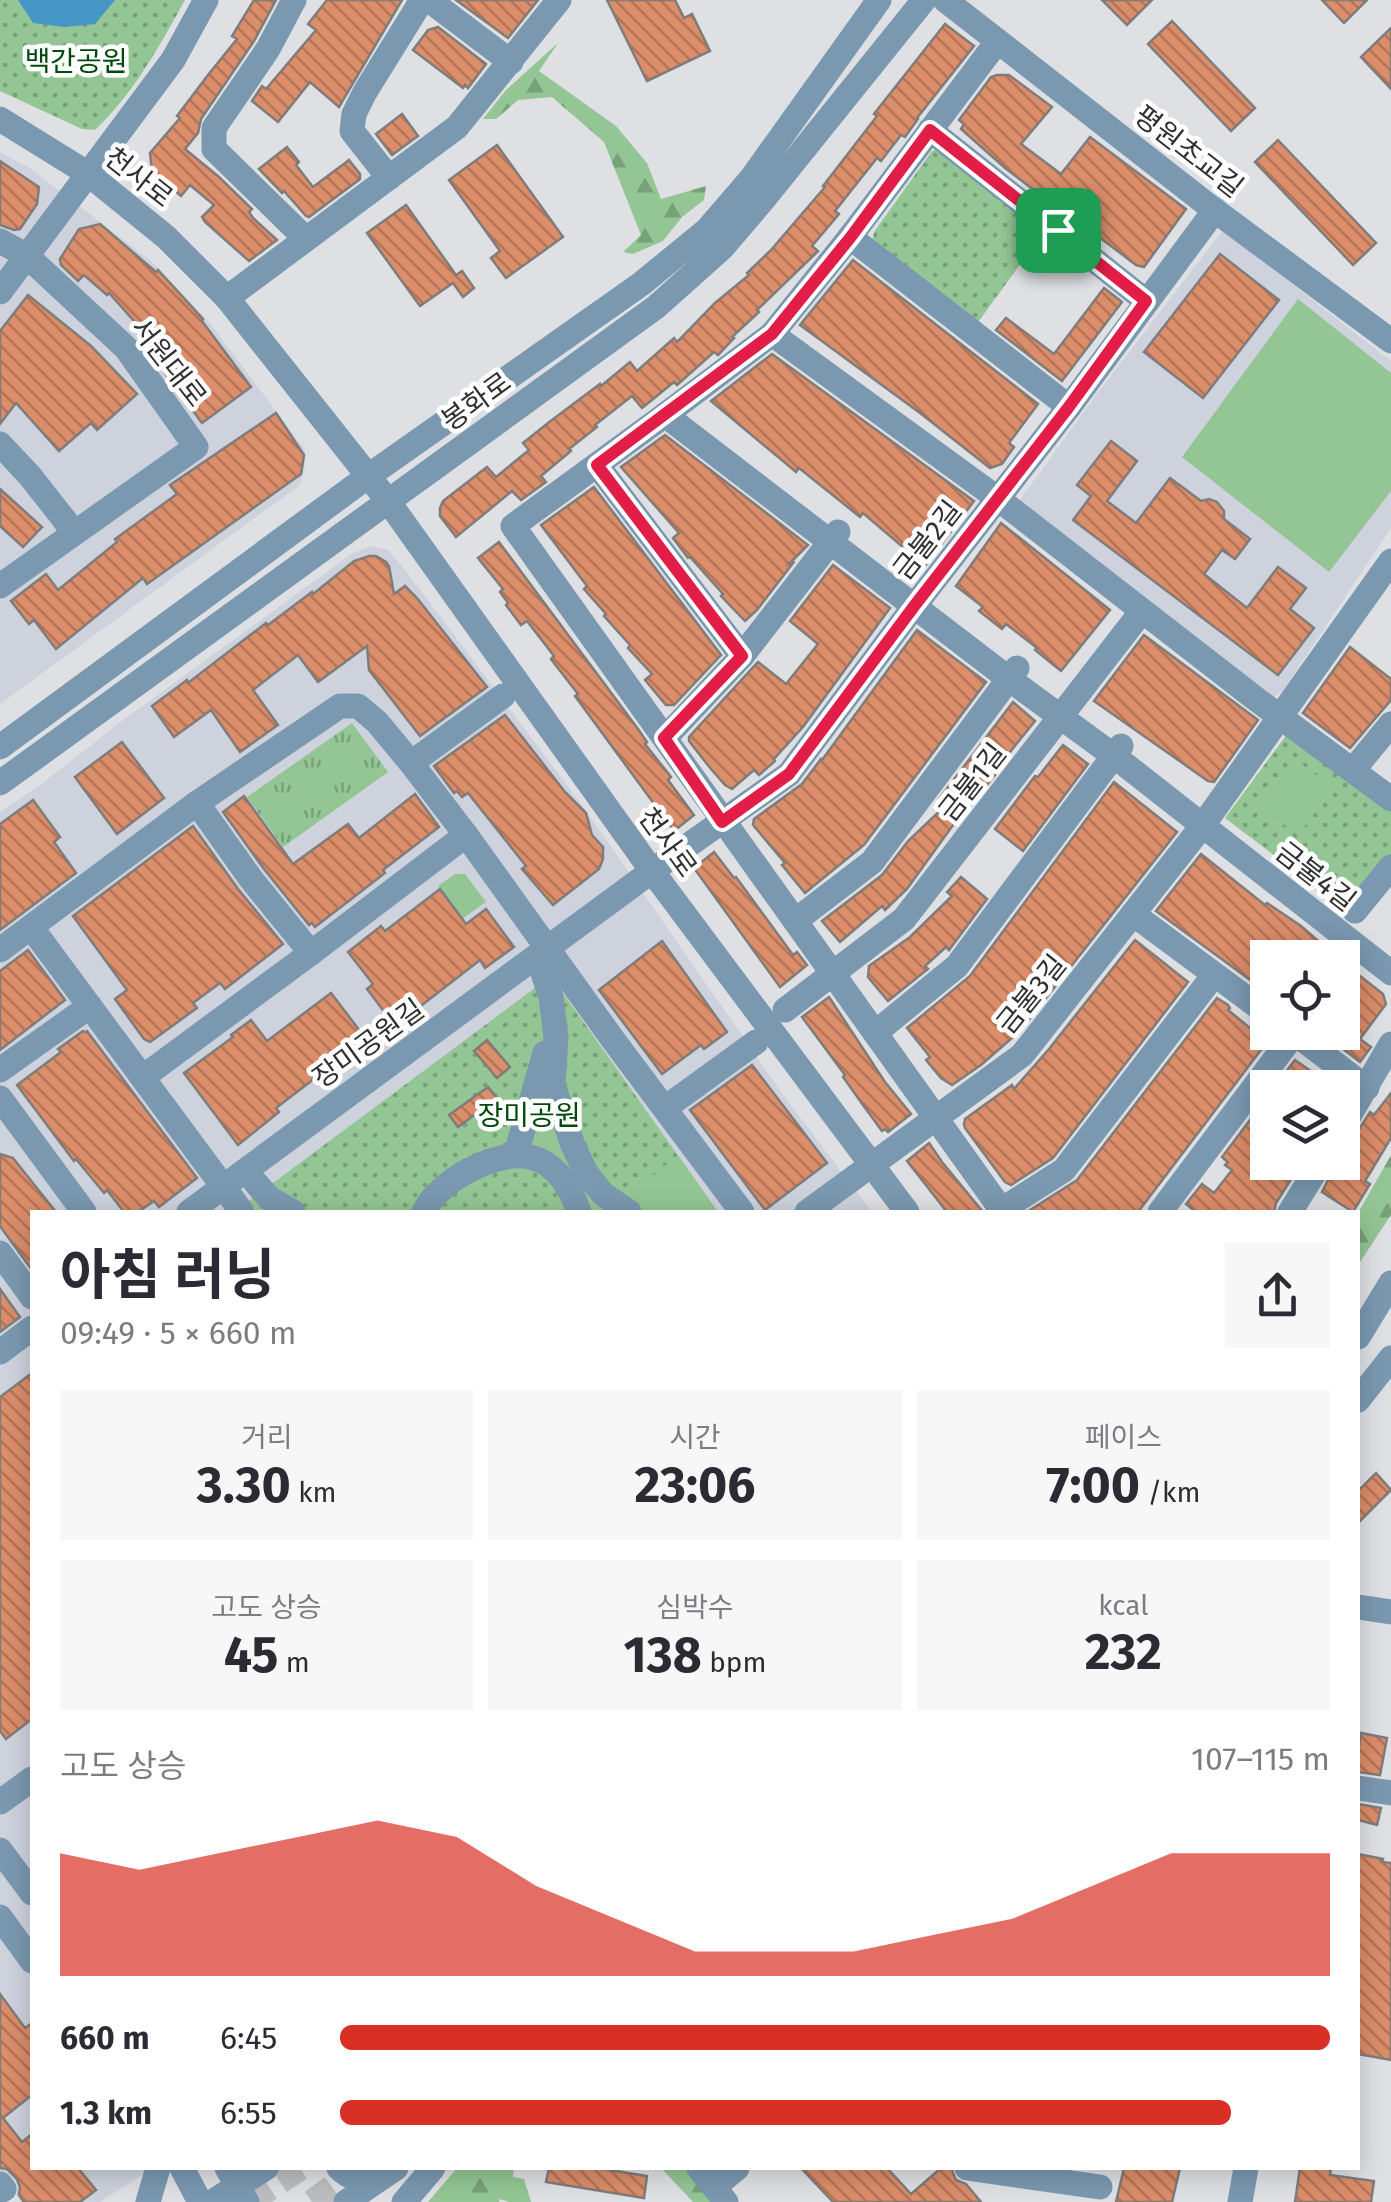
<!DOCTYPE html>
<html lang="ko">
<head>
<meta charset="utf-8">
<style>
  :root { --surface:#fff; --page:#f7f7f7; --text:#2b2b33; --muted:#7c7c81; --accent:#d93025 }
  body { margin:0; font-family:"Fira Sans","Noto Sans KR",sans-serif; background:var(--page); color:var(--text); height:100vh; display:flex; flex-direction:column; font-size:38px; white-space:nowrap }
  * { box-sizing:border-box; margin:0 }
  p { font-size:32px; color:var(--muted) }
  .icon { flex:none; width:55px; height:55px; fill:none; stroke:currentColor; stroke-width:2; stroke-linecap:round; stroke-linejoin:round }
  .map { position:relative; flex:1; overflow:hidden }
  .drawer { position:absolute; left:30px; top:1210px; width:1330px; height:960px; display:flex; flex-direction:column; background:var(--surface); border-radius:0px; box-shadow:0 5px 25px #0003 }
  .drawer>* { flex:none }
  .fabs { position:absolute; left:1250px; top:940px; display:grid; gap:20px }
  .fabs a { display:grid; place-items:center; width:110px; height:110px; border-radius:0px; background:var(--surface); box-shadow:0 5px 25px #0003; font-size:50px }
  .pin { position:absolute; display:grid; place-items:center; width:85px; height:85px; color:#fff; margin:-42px; border-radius:20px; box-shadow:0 5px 15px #0006 }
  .round { display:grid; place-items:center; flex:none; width:105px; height:105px; border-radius:0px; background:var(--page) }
  .head { display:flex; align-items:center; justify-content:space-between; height:170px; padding:0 30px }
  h1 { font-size:55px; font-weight:700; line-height:75px }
  .stats { display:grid; grid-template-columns:repeat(3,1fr); gap:15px; height:170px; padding:10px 30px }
  .stats div { display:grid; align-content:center; border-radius:0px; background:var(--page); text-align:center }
  .stats b { font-size:50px; font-weight:700 }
  .stats small { font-size:28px; font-weight:400 }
  .stats p { font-size:28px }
  .chart { height:280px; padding:20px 30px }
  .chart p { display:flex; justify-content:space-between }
  .chart svg { width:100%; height:180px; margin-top:10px; fill:var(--accent); opacity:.7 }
  ul { padding:0 30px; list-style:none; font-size:32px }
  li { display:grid; grid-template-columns:160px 120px 1fr; align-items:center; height:75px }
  li i { height:25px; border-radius:12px; background:var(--accent) }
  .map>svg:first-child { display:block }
  .built { fill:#cdd2dd }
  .grass { fill:url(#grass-tufts) }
  .forest { fill:url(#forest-firs) }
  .park { fill:url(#park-dots) }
  .garden { fill:#93c694 }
  .water { fill:#4695c7 }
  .building { fill:url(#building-back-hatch); stroke:#807c7a; stroke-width:2.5 }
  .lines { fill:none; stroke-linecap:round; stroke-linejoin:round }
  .minor-tunnel { stroke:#bbbdc0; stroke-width:25; stroke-dasharray:25 12; stroke-linecap:butt }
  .minor { stroke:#7a98b0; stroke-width:25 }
  .route-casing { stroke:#fff; stroke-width:20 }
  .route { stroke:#e11d48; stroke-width:12 }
  .labels { text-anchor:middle; stroke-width:9; stroke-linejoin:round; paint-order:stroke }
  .park-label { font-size:28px; fill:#00490e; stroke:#fff }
  .street-label { font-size:28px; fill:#2f3031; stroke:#fff }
</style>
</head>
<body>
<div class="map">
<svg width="1391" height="2202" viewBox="0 0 1391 2202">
  <defs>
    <pattern id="grass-tufts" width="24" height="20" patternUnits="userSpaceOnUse" patternTransform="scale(2.5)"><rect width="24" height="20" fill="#93c694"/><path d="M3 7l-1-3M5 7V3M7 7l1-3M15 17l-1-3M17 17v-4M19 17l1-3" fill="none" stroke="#78a179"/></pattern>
    <pattern id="forest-firs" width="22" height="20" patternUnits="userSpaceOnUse" patternTransform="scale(2.5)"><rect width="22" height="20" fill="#93c694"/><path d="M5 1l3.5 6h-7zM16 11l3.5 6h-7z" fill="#78a179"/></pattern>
    <pattern id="park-dots" width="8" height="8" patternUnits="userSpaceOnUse" patternTransform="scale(2.5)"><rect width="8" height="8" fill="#93c694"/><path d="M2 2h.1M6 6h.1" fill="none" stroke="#78a179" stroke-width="1.8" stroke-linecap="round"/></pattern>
    <pattern id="building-back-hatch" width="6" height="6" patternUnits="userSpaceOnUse" patternTransform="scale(2.5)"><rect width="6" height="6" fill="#dc8d6a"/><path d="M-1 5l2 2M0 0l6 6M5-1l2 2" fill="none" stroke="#b37458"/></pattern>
  </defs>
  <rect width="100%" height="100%" fill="#dee0e4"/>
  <g class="built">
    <path d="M0 152 31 169 156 265 212 326 305 450V466L300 485 0 704Z"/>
    <path d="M1223 230 1391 361V528L1282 692 1270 698 1017 504 1096 395Z"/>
    <path d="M371 546 389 550 418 587 582 805 784 1096 872 1212H32V2168H153L100 2202H21L0 2174V812L43 783 115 726 353 553Z"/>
  </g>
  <path class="grass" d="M352 723 388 772 283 847 247 797Z"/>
  <g class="forest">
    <path d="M558 43 539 71 616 126 647 163 661 199 706 186 704 200 682 217 663 241 633 254 623 252 641 235 604 142 552 97 518 100 496 119H483L506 90Z"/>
    <path d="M1391 1155V1215L1358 1265V1213Z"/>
    <path d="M457 2168H514L513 2177 524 2179 531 2202H509L500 2199 499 2202H428Z"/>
    <path d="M661 2168H687L716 2202H693Z"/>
  </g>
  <g class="park">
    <path d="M0 0H185C159 47 134 93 95 130L82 129 0 91Z"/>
    <path d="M943 148 1043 233 976 325 872 244 874 232 932 151Z"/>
    <path d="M1288 733 1391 807V867L1354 916 1225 818Z"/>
    <path d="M551 976 718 1212H257L249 1201Z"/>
  </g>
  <g class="garden">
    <path d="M1298 299 1391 373V491L1329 572 1182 457Z"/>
    <path d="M1296 760 1334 788 1298 835 1261 807Z"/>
    <path d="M455 874H465L486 902 462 919 438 886Z"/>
    <path d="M548 1060 552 1120 555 1132 578 1169 571 1176 527 1147Z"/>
    <path d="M678 1155 718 1212H638L622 1201Z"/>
  </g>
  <path class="water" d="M18 0H115L95 24 64 27 33 23Z"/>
  <g class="building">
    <path d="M254 0H276L254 41 201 119 198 133 185 149 219 177 252 209 249 212 253 218 277 240 249 261 205 222 202 217 214 205 190 185 181 196 152 172 150 153 180 118 177 116 208 75 237 39 232 36Z"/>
    <path d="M327 0H402L339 107 310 82 278 122 252 101 262 86 266 89 316 30 308 24Z"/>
    <path d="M456 0H538L508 38Z"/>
    <path d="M607 0H675L684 18 692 14 710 51 647 81Z"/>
    <path d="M1102 0H1152L1127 25Z"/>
    <path d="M1322 0H1367L1344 23Z"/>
    <path d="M1172 21 1255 108 1231 131 1148 44Z"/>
    <path d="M945 24 974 46 917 118 918 119 905 137 901 135 881 161 877 158 835 211 839 214 812 246 818 251 815 254 757 310 759 312 732 337 734 338 718 355 714 352 677 385 674 382 642 408 632 396 595 425 597 427 569 449 571 451 541 476 546 482 521 500 512 491 456 537 440 516V508L443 501 487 467 496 477 529 450 523 443 548 423 600 384 601 386 630 362 637 371 674 338 677 342 715 303 749 275 747 273 771 250 825 187 823 186 877 116 874 114Z"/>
    <path d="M438 27 486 64 468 88 465 85 463 88 413 50 428 30Z"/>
    <path d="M1391 28V89L1361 57Z"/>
    <path d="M997 75H1009L1052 107 1021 144 1061 174 1090 137 1186 209 1144 267 1136 265 1078 221 1084 214 1059 193 1051 203 1005 168 961 129 964 124 959 120 991 77Z"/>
    <path d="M402 114 418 136 392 155 376 134Z"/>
    <path d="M1278 140 1376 243 1353 265 1255 162Z"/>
    <path d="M497 145 563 237 506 278 491 258 500 251 449 180Z"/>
    <path d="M287 147 299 162 296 165 313 187 349 160 360 174V179L309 217 306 216 284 191 282 193 259 169Z"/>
    <path d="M0 161 39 187 37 204 20 229 14 230 0 225Z"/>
    <path d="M406 205 456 275 462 271 474 288 463 297 453 283 420 306 367 233Z"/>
    <path d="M100 224 156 272 158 270 203 319 202 321 251 387 202 423 165 373 174 366 109 293 107 295 84 275 78 281 61 265 60 259 79 229Z"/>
    <path d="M1220 254 1279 300 1203 398 1144 352Z"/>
    <path d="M853 260 1038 404 1009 443 1014 447 1002 464 990 468 920 413 800 325Z"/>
    <path d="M1104 288 1122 302 1062 381 996 330 1006 318 1054 354Z"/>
    <path d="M28 295 91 346 137 394 97 430 91 423 59 451 16 403 0 424V331Z"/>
    <path d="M772 354 974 501 925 566 863 513 860 517 799 468 796 472 711 401Z"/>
    <path d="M276 413 304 455 301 474 147 584 143 578 56 649 34 620 29 624 11 601 46 574 58 590 117 542 115 539 177 494 170 485Z"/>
    <path d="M665 435 808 545 789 564 793 563 757 610 745 621 721 596 723 594 690 557 688 558 673 538 679 533 621 467Z"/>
    <path d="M1111 441 1137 461 1107 501 1136 523 1170 478 1201 501 1209 499 1217 502 1224 511V519L1250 539 1235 559 1222 550 1204 574 1247 608 1278 567 1306 588 1290 609 1314 628 1278 675 1073 520 1091 496 1077 485Z"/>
    <path d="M594 487 721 655 674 705H666L645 680 652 674 628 648 630 645 604 616 606 614 584 589 587 586 541 525Z"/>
    <path d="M0 489 42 527 23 547 0 526Z"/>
    <path d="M1001 523 1110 610 1061 671 1035 650 1037 648 1006 624 1002 629 979 611 983 607 956 586Z"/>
    <path d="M499 542 638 729 647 742 645 744 671 777 668 780 694 815 674 831 575 696 578 694 551 659 554 656 527 621 521 625 506 605 508 603 500 592 503 589 478 558Z"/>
    <path d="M369 556H376L386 562 389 566 394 594 405 586 417 598 487 687 420 736 369 670 367 646 318 682 298 655 253 690 278 725 240 752 211 710 174 737 152 706 187 680 188 683 266 623 268 625 312 592 313 594 354 561Z"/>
    <path d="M833 565 890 608 803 727 774 759 775 761 759 775 754 770 732 789 725 785 711 769 689 741V737L758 662 786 684 818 644 790 621Z"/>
    <path d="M917 630 986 682 864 845 805 893 782 865 785 863 753 825 754 819 802 784 821 759 822 760Z"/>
    <path d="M1144 635 1258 720 1214 782 1208 781 1094 701Z"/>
    <path d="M1350 647 1391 679V700L1350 748 1303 713Z"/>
    <path d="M1013 702 1035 721 1006 757 1008 758 995 775 968 808 966 807 907 889 885 910 882 906 840 942 822 921 882 875 908 841 945 806 939 799Z"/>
    <path d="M505 715 565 792 586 813 592 835 603 847V859L599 869 553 905 522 869 526 866 468 793 462 797 457 791 454 793 434 766Z"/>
    <path d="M122 742 164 798 117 834 75 777Z"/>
    <path d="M1063 745 1088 764 1023 851 995 829 1035 776 1038 777Z"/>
    <path d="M1114 782 1177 832 1020 1031 981 1065 952 1085 941 1078 926 1060 930 1057 907 1028 970 976Z"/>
    <path d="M415 794 439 827 383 870 385 873 315 927 312 923 309 925 264 869 223 812 244 796 293 864 348 824 359 838Z"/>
    <path d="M33 800 60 837 54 842 76 873 0 930V824Z"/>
    <path d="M193 826 238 889 283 944 225 989 220 983 193 1003 197 1008 150 1042 144 1039 115 999 127 990 73 916Z"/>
    <path d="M714 852 734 878 736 877 793 955 797 952 807 965 780 987 694 868Z"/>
    <path d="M1201 854 1265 905 1267 903 1301 926 1338 958H1268V993L1156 911Z"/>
    <path d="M961 877 987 899 949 950 946 947 925 966 928 969 888 1001 868 977 869 966 910 937 952 896 947 892Z"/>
    <path d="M440 889 466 924 486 909 514 947 485 968 480 960 395 1026 367 989 373 984 348 952 381 926 385 931Z"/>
    <path d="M1135 940 1188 982 1053 1158 1011 1185 1005 1182 965 1128 964 1124 965 1119 1012 1085 1014 1089 1049 1049Z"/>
    <path d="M662 941 727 1032 704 1049 701 1045 662 1074 599 990Z"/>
    <path d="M28 950 65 1000 0 1050V971Z"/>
    <path d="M1342 962 1383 994 1386 1004 1360 1039 1371 1047 1360 1062 1321 1032H1342Z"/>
    <path d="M331 993 366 1039 276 1108 279 1112 238 1145 184 1073 233 1037 231 1035 251 1020 267 1041Z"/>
    <path d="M829 997 885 1082 911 1114 888 1132 885 1129 882 1131 863 1105 843 1077 845 1075 802 1017Z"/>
    <path d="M1217 998 1228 1005 1230 1008 1228 1010 1267 1042 1138 1212H1027L1077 1180Z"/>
    <path d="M83 1031 85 1032 87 1031 197 1178 159 1207 154 1201 138 1212H124L107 1190 104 1193 76 1159 74 1161 17 1085 61 1052 58 1049Z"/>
    <path d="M487 1040 510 1067 497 1078 474 1051Z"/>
    <path d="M1295 1060 1335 1088H1283L1277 1083Z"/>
    <path d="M752 1065 827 1163 765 1210 690 1110Z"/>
    <path d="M488 1087 497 1098 458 1127 449 1115Z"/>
    <path d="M1391 1093V1138L1365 1181 1370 1184 1353 1212 1322 1192 1337 1162H1342V1156L1370 1112 1374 1115Z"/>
    <path d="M1256 1112 1268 1121V1142L1252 1162H1302L1276 1203 1274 1212H1196L1186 1204 1202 1184 1214 1193 1232 1170 1225 1165 1228 1162 1222 1157Z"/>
    <path d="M929 1143 942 1162 983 1212H947L907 1161Z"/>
    <path d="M0 1154 13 1158 56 1212H32V1270L0 1226Z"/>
    <path d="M0 1289 20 1317 0 1332Z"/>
    <path d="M32 1373V1719L6 1739 0 1731V1397Z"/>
    <path d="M1376 1473 1391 1490 1358 1523V1491Z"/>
    <path d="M1361 1733 1387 1738 1380 1775 1358 1772V1754Z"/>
    <path d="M1358 1804 1381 1808 1377 1825 1358 1820Z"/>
    <path d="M1358 1854 1383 1859 1382 1862 1391 1863V2060L1358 2054Z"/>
    <path d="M0 1994 25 2028 32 2023V2095L3 2118 22 2142 32 2134V2168H78L96 2190 80 2202H24L19 2195 20 2187 17 2179 7 2169 0 2168Z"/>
    <path d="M549 2168H598L647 2176 644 2198 546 2182Z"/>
    <path d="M801 2168H887L911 2194 941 2168H951L956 2180 966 2184 981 2202H833Z"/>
    <path d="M1124 2168H1180L1172 2202H1116Z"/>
    <path d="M1300 2168H1331L1330 2175 1374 2181 1371 2202H1295Z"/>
  </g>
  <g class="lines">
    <g class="minor-tunnel">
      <path d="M249 2202 300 2168"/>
      <path d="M312 2202 359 2168"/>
    </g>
    <g class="minor">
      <path d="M294 0 268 49 214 128V149L306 239"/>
      <path d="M429 0 511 62"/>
      <path d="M945 0 1209 206 1391 341"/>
      <path d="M997 42 850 237 772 334 665 415 513 526 1003 1212"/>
      <path d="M0 119 87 173 166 237 227 298 388 501 652 871 907 1212"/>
      <path d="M930 130 1146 301"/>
      <path d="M389 178 352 131 354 114 365 92 422 0"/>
      <path d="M850 237 1069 407"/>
      <path d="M0 241 27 256 126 348 196 447 0 586"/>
      <path d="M0 292 173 60 206 0"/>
      <path d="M227 298 457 127 559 0"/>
      <path d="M772 334 997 498 1256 699 1391 799"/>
      <path d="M665 415 1009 679 1114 756 1391 973"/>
      <path d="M0 444 30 476 74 532"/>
      <path d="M597 465 742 656"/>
      <path d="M665 738 742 656 838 532"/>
      <path d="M0 747 367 477 641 284 707 230 751 179 879 0"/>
      <path d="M411 763 503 696"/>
      <path d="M1354 769 1391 724"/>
      <path d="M0 783 656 307 722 248 763 200 924 0"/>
      <path d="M197 803 251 879 311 953"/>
      <path d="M1355 911 1391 867"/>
      <path d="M1133 914 1268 1014"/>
      <path d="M795 921 872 862 1017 668"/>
      <path d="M31 927 242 1212"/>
      <path d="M0 950 197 803 340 706H358L377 722 411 763 466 835 614 1041 742 1212"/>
      <path d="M543 973 551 997 556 1037 553 1085 572 1143 586 1173 603 1194 629 1212"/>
      <path d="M785 1010 904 919 1142 611"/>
      <path d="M1293 1032 1367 1088"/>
      <path d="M875 1033 957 966 1121 746"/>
      <path d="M0 1070 90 1006"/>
      <path d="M143 1077 311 953 466 835"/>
      <path d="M0 1098 84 1212"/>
      <path d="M665 1108 756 1042"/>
      <path d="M1342 1128 1391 1044"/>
      <path d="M516 1154 545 1053"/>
      <path d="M255 1182 269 1198 293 1212"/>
      <path d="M1001 1210 1064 1170 1214 975"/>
      <path d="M189 1212 652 871 789 774 915 605 1069 407 1215 210"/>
      <path d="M424 1212C431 1196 448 1183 462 1174 517 1143 557 1149 579 1212"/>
      <path d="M807 1212 1022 1055 1203 825 1391 561"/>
      <path d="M1160 1212 1294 1034"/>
      <path d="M1290 1212 1321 1162"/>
      <path d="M0 1253 32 1297"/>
      <path d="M1358 1337 1391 1283"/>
      <path d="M0 1352 32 1328"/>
      <path d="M1358 1400 1391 1358"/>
      <path d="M1358 1607 1391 1612"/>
      <path d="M1358 1788 1391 1793"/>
      <path d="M0 1802 32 1779"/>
      <path d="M0 1850 32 1893"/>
      <path d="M0 1917 32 1961"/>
      <path d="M182 2168 200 2202"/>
      <path d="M227 2168 247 2202"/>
      <path d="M339 2168C351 2180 363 2181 379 2179"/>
      <path d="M699 2168 726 2202"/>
      <path d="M967 2168 1100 2187"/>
      <path d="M0 2184 4 2189 0 2191"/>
      <path d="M714 2187 737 2168"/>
      <path d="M148 2202 158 2168"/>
      <path d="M212 2202 266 2168"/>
      <path d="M346 2202 396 2168"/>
      <path d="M404 2202 433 2168"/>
      <path d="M1240 2202 1246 2168"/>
    </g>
  </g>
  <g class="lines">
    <defs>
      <path id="route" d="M930 130 1146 301 1068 408 915 605 789 774 722 822 664 738 742 656 597 465 772 334 850 238Z"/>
    </defs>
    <use href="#route" class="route-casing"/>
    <use href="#route" class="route"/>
  </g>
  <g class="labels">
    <g class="park-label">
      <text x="76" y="71">백간공원</text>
      <text x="529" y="1125">장미공원</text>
    </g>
    <g class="street-label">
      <text transform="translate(1189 151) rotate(38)" y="10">평원초교길</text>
      <text transform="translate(139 177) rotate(38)" y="10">천사로</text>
      <text transform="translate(169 362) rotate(52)" y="10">서원대로</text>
      <text transform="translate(476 401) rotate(-36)" y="10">봉화로</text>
      <text transform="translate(927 540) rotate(-52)" y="10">금불2길</text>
      <text transform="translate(972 782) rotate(-52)" y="10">금불1길</text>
      <text transform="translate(668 842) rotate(54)" y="10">천사로</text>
      <text transform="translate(1316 876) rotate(38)" y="10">금불4길</text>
      <text transform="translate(1031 994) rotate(-51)" y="10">금불3길</text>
      <text transform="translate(368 1043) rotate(-36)" y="10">장미공원길</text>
    </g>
  </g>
</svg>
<div class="fabs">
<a><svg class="icon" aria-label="locate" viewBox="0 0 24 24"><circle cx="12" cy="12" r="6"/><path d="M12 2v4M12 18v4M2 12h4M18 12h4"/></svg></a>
<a><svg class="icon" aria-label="layers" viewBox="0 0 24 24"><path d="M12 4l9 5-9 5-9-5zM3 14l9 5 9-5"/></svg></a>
</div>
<div class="pin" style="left:1058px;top:230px;background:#1e9e55"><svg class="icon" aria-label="arrive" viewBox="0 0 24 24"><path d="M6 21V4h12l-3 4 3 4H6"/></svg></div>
<section class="drawer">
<div class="head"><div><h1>아침 러닝</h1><p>09:49 · 5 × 660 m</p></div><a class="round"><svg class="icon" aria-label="share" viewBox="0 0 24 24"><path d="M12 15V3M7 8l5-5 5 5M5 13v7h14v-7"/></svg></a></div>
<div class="stats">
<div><p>거리</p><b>3.30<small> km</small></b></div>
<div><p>시간</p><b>23:06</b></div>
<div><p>페이스</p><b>7:00<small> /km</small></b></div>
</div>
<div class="stats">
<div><p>고도 상승</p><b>45<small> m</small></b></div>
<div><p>심박수</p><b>138<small> bpm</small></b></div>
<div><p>kcal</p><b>232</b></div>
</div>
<div class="chart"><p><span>고도 상승</span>107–115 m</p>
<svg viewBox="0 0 160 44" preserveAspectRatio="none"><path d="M0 44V14L10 18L20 14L30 10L40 6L50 10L60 22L70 30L80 38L90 38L100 38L110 34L120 30L130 22L140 14L150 14L160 14V44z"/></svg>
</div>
<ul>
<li><b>660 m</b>6:45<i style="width:100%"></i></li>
<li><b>1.3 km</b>6:55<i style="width:90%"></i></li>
</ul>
</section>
</div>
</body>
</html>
